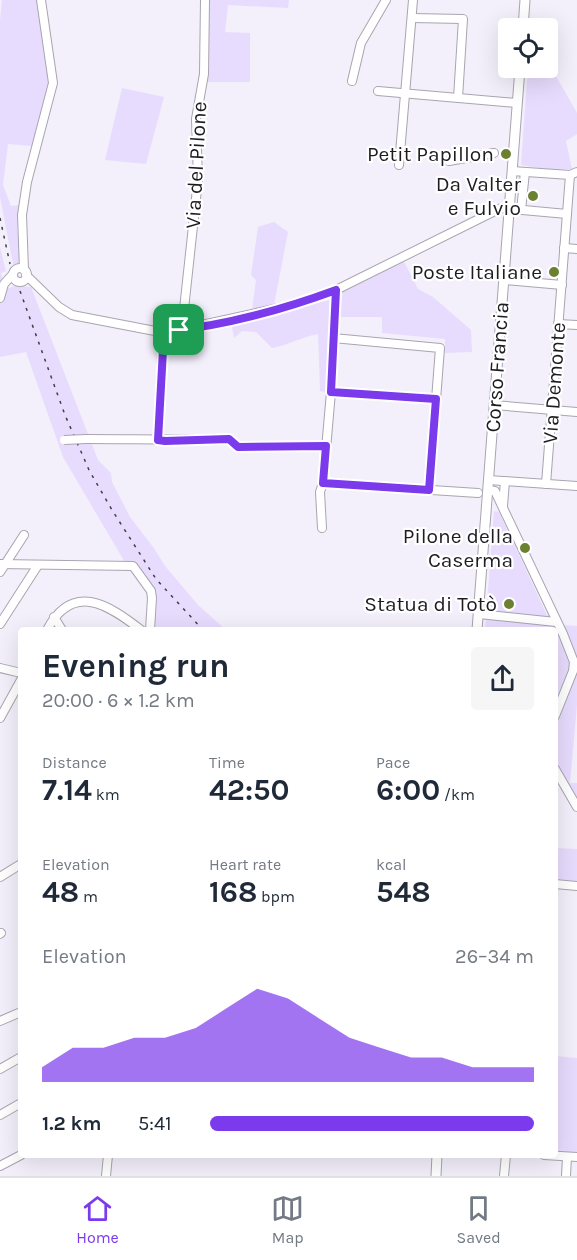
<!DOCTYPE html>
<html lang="en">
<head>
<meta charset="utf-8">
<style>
  :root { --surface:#fff; --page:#f6f6f7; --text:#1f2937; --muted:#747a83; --line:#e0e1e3; --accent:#7c3aed }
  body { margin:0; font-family:Karla,sans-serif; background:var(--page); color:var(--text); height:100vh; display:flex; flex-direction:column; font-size:22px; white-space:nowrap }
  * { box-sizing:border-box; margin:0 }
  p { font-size:20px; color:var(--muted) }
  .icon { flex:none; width:33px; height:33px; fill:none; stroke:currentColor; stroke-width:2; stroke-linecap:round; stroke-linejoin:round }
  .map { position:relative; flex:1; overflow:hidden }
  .drawer { position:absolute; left:18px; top:627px; width:540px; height:531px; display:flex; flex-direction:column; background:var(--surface); border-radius:6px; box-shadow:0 6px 24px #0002 }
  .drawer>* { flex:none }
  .fabs { position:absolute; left:498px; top:18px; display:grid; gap:12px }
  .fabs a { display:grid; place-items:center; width:60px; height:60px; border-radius:6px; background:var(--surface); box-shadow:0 6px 24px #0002; font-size:30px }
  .pin { position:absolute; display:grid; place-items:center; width:51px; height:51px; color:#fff; margin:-26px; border-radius:12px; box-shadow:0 3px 9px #0006 }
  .round { display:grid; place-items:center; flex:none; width:63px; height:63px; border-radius:6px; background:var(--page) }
  .summary { display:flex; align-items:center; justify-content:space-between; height:102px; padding:0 24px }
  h1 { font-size:33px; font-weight:700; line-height:45px }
  .stats { display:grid; grid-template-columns:repeat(3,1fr); gap:9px; height:102px; padding:6px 24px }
  .stats div { display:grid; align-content:center }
  .stats b { font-size:30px; font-weight:700 }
  .stats small { font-size:16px; font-weight:400 }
  .stats p { font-size:16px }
  .chart { height:168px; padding:12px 24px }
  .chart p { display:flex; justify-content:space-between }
  .chart svg { width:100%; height:108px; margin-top:6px; fill:var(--accent); opacity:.7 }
  ul { padding:0 24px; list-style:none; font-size:20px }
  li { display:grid; grid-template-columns:96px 72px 1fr; align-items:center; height:45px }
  li i { height:15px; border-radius:8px; background:var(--accent) }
  .dock { display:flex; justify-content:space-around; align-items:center; height:84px; border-top:2px solid var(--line); background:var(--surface); font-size:16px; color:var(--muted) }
  .dock a { display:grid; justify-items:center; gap:3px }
  .dock .selected { color:var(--accent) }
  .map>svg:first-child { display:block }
  .green { fill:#e8dcfe }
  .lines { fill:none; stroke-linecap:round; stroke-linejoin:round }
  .minor-casing { stroke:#a9a5b0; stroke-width:10 }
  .major-casing { stroke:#a9a5b0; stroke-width:11 }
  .minor { stroke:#fff; stroke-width:8 }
  .major { stroke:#fff; stroke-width:9 }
  .rail { stroke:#413f45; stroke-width:1.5; stroke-dasharray:3 6; stroke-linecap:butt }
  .minor-bridge-casing { stroke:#a9a5b0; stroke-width:10; stroke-linecap:butt }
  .minor-bridge { stroke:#fff; stroke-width:8 }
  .route-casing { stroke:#fff; stroke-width:12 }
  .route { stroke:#7c3aed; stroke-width:8 }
  .poi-dot { fill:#6c8031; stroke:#fff; stroke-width:2 }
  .labels { text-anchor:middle; stroke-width:4.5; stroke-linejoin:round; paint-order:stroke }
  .poi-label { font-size:21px; fill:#1d1c20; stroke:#fff; text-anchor:end }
  .street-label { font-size:21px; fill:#1d1c20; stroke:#fff }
</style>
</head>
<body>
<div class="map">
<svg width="577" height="1176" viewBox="0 0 577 1176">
  <rect width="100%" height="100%" fill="#f3effb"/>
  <g class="green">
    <path d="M2 0H37L49 83 33 146 8 144 3 185 11 206 19 205 17 229 21 253 18 265 14 269 0 197V20Z"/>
    <path d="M206 0H289L288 8 228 5 225 32 250 33V82H206Z"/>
    <path d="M548 62 577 113V134L566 141 572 169H544L521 165 528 68H548Z"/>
    <path d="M122 88 164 97 146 164 105 160Z"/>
    <path d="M274 222 288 232 274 305 252 310 256 280 251 275 258 227Z"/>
    <path d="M0 247 6 271 1 273 6 289 15 286 31 287 98 460 111 473 112 482 130 517 153 547 165 566 198 605 226 630H152L146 590 126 564 63 457 26 352 0 357Z"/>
    <path d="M403 260 418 289 433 297 471 330 472 352 445 353V339L382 333V317H341L342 291Z"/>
    <path d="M330 300 326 392 320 391 318 334C302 337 288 345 272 348L256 332 242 331 234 338 231 322Z"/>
    <path d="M494 511 499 512 547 615 550 616 577 668V705L570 783H577V804L565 784H555V630H485Z"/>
    <path d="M561 625 577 626V663Z"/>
    <path d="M555 848 577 849V882L555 880Z"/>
    <path d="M555 1056 577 1058V1153L555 1152Z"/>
  </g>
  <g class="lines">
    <defs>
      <g id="minor">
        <path d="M412 18 463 19 458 98"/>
        <path d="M352 81 361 43 386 0"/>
        <path d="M378 91 517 103"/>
        <path d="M449 161 494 153"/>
        <path d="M399 165 413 0"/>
        <path d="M512 171 570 175 577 172"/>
        <path d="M521 210 525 172"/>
        <path d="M564 248 577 249"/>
        <circle cx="20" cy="275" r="7"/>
        <path d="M24 270 22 215 27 182 53 83 41 0"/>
        <path d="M26 275 59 307 72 315 155 331 179 330 297 304 336 290 501 208 567 214"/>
        <path d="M504 280 562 285"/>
        <path d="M0 298 4 284 13 274"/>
        <path d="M558 324 577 325"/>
        <path d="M179 330 184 309 198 180 196 119 204 74 205 0"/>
        <path d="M333 338 440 348 429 490"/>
        <path d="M331 392 436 399"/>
        <path d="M494 405 577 412"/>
        <path d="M86 439C134 439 181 440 229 439L238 447 326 446"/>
        <path d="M158 439 163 332"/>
        <path d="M489 480 577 486"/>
        <path d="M323 483 478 493"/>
        <path d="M546 484 570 175"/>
        <path d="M488 490 495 491 503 508 563 634 574 662 573 671 555 716"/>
        <path d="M503 506 505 481"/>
        <path d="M322 528 320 492 323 483 331 392 336 290"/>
        <path d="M0 564 133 566 151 591 152 598 150 630"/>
        <path d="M0 572 24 535"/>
        <path d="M479 614 556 622"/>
        <path d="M54 617 62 630"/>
        <path d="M0 624 38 565"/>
        <path d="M47 630C73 581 109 605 141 630"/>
        <path d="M0 668 21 673"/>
        <path d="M0 718 21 680"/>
        <path d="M555 769 577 807"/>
        <path d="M0 877 21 864"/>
        <path d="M555 884 577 886"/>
        <path d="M0 934 1 933"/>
        <path d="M0 1021 21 1012"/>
        <path d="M0 1069 21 1057"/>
        <path d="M0 1115 21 1103"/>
        <path d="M544 1155 577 1157"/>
        <path d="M0 1166 21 1155"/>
        <path d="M106 1176 108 1155"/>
        <path d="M504 1176 506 1155"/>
        <path d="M566 1176 567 1157"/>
      </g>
      <g id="major">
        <path d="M523 28 525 0"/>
        <path d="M477 630 520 68"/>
        <path d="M436 1176 437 1155"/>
      </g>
    </defs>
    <use href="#minor" class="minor-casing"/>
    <use href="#major" class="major-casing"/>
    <use href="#minor" class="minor"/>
    <use href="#major" class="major"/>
    <g class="rail">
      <path d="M0 218 10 264"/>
      <path d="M20 291 65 415 89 470 112 510 156 579 203 630"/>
    </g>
    <defs>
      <path id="minor-bridge" d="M64 440 86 439"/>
    </defs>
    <use href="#minor-bridge" class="minor-bridge-casing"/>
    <use href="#minor-bridge" class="minor-bridge"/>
  </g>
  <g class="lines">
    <defs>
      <path id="route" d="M336 290 331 392 436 399 429 490 323 483 326 446 238 447 229 439 165 441 158 440 164 332C221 326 282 310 336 290Z"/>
    </defs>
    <use href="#route" class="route-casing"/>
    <use href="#route" class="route"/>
  </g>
  <g class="poi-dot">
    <circle cx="506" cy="154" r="6"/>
    <circle cx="533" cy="196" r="6"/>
    <circle cx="554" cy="272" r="6"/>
    <circle cx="525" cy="548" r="6"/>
    <circle cx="509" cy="604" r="6"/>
  </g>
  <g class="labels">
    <g class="poi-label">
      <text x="494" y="161">Petit Papillon</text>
      <text x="521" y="191">Da Valter<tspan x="521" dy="24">e Fulvio</tspan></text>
      <text x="542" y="279">Poste Italiane</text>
      <text x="513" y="543">Pilone della<tspan x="513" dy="24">Caserma</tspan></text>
      <text x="497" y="611">Statua di Totò</text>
    </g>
    <g class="street-label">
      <text transform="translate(196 165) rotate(-87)" y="7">Via del Pilone</text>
      <text transform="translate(497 367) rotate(-86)" y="7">Corso Francia</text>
      <text transform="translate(554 383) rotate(-86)" y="7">Via Demonte</text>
    </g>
  </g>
</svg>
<div class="fabs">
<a><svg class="icon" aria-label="locate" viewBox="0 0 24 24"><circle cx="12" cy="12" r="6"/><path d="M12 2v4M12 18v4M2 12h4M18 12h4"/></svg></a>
</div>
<div class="pin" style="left:179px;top:330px;background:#1e9e55"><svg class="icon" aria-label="arrive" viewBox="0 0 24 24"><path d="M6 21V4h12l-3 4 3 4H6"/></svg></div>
<section class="drawer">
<div class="summary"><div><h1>Evening run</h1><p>20:00 · 6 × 1.2 km</p></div><a class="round"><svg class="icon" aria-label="share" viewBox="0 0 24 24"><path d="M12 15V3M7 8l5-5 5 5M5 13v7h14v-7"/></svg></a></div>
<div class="stats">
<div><p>Distance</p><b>7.14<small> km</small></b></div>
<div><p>Time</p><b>42:50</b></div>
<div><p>Pace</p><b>6:00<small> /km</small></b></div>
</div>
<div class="stats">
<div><p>Elevation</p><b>48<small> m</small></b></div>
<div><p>Heart rate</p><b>168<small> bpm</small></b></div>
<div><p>kcal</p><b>548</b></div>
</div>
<div class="chart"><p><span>Elevation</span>26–34 m</p>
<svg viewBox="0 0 160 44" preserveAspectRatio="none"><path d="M0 44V38L10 30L20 30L30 26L40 26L50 22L60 14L70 6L80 10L90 18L100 26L110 30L120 34L130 34L140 38L150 38L160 38V44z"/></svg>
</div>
<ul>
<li><b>1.2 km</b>5:41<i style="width:100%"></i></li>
</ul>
</section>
</div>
<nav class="dock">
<a class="selected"><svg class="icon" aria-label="home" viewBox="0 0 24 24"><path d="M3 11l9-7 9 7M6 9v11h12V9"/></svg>Home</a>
<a><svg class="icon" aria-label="map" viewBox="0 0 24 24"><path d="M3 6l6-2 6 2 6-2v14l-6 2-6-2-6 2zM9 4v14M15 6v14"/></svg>Map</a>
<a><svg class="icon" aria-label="saved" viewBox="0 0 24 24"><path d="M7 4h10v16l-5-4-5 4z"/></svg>Saved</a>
</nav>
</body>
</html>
